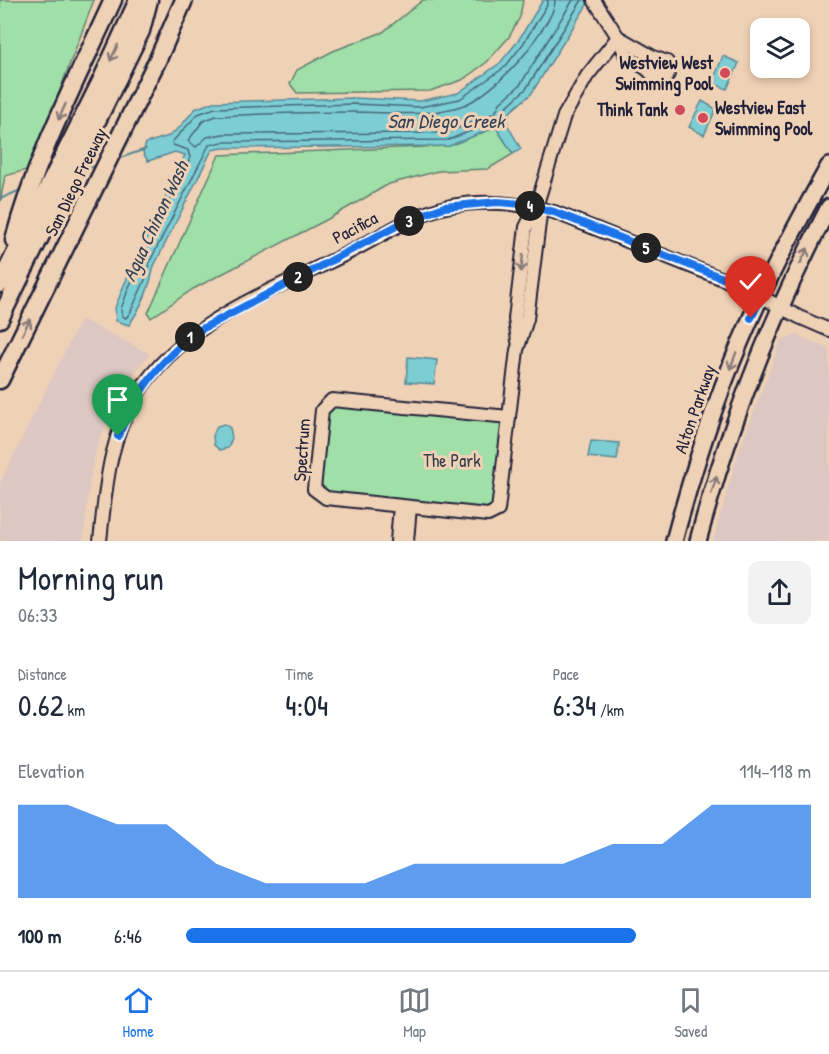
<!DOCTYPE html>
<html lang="en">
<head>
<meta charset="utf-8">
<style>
  :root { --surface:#fff; --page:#f2f2f3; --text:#1f2937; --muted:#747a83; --line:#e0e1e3; --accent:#1a73e8 }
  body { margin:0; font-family:"Patrick Hand",sans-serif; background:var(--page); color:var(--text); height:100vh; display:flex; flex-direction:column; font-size:22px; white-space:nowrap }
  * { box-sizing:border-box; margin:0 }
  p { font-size:20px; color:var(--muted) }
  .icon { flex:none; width:33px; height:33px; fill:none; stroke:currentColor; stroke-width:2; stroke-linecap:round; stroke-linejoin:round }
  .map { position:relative; height:541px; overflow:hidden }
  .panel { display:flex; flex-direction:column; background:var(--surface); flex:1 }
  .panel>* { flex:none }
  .fabs { position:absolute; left:750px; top:18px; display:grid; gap:12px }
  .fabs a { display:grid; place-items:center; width:60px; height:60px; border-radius:12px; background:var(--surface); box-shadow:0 3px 9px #0003; font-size:30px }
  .pin { position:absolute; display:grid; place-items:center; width:51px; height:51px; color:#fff; margin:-62px -26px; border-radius:50% 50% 50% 0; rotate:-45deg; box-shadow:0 0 6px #0007 }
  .pin .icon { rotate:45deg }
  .km { position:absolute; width:30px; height:30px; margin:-15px; border-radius:50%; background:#222; color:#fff; font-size:16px; line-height:30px; text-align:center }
  .round { display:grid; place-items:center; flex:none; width:63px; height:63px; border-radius:12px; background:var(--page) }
  .headline { display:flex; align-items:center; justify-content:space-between; height:102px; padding:0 18px }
  h1 { font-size:33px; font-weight:600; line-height:45px }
  .stats { display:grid; grid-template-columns:repeat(3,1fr); gap:9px; height:102px; padding:6px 18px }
  .stats div { display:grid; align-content:center }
  .stats b { font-size:30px; font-weight:600 }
  .stats small { font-size:16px; font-weight:400 }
  .stats p { font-size:16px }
  .chart { height:168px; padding:12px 18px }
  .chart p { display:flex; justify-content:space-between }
  .chart svg { width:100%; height:108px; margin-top:6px; fill:var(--accent); opacity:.7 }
  ul { padding:0 18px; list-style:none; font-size:20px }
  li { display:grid; grid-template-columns:96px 72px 1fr; align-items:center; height:45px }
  li i { height:15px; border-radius:8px; background:var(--accent) }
  .dock { display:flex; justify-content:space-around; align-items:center; height:84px; border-top:2px solid var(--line); background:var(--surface); font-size:16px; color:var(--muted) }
  .dock a { display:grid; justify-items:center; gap:3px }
  .dock .on { color:var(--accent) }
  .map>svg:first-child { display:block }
  .built { fill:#dcc7c3 }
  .green { fill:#a0dfa7; stroke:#618071; stroke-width:1.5 }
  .water { fill:#7dced4; stroke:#598997; stroke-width:1.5 }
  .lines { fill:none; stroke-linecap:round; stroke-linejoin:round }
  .shore { stroke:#466778; stroke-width:1.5 }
  .stream { stroke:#598997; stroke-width:2 }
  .minor-casing { stroke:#22223b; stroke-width:16 }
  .major-casing { stroke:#22223b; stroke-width:20 }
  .highway-casing { stroke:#22223b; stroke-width:21 }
  .minor { stroke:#efd1b5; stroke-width:12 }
  .major { stroke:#efd1b5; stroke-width:15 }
  .highway { stroke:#efd1b5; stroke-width:16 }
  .oneway { stroke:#887a78 }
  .route-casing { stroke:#fff; stroke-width:12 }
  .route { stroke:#1a73e8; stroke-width:8 }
  .poi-dot { fill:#d1495b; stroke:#efd1b5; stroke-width:2 }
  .labels { text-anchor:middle; stroke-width:6; stroke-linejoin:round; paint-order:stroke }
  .poi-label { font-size:18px; font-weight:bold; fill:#22223b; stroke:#efd1b5; text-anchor:end }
  .street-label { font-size:18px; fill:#22223b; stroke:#efd1b5 }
  .park-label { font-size:18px; fill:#353e4b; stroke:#efd1b5 }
  .water-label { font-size:20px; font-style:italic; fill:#34445a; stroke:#efd1b5 }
</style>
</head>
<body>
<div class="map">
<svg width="829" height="541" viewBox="0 0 829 541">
  <rect width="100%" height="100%" fill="#efd1b5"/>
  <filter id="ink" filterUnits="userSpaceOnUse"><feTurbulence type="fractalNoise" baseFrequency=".0167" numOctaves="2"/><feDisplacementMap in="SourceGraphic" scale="12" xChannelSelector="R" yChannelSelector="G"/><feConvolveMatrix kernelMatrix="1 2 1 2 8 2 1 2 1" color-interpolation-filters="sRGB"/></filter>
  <g filter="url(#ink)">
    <g class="built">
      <path d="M81 319 150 354 134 373 117 400 97 446 90 479 83 541H0V483Z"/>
      <path d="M797 335 829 349V541H713L737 457 781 340Z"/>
    </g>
    <g class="green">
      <path d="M0 0H94L30 169 5 176 0 203Z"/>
      <path d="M423 0H523L520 17 509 37 487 62 462 80 430 91 297 93 290 84 297 70 333 51 383 32Z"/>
      <path d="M496 127 513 154 488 169 438 171 389 184 328 219 193 289 151 318 148 313 219 155 449 146Z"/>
      <path d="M332 400 509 417 498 510 488 515 326 498 314 489 322 410Z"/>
    </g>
    <g class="water">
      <path d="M543 0H590L531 94 510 112 507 124 521 149 513 154 496 127 449 146 223 148 212 150 154 266C150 287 141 308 129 325L116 321 115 308 124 285 185 155 175 152 148 161 143 153 146 143 169 136 180 127 195 109 213 102 354 98 420 101 458 93 500 63 518 41Z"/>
      <path d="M723 56 739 63 727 89 712 83Z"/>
      <path d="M702 101 716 109 704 135 689 127Z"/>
      <path d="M408 357 437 360 434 384 406 382Z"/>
      <path d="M224 424 230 428 232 438 228 448 220 450 214 445 213 436 217 426Z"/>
      <path d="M591 441 619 443 617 460 588 457Z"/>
    </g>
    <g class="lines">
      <g class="shore">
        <path d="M548 0 547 5 523 44 505 67 460 99 420 107 354 104 215 108 198 114 172 142 173 145 188 150 190 158 129 287 121 309 122 316 126 318 130 313 145 280 149 263 209 145 223 142 448 140 493 122H500L505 108 526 89 582 0"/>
        <path d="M555 0C555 15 540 31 532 44 519 64 484 99 461 106 424 118 390 112 353 112 307 112 261 114 216 116L203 121 188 141 196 147 207 137 223 134 446 133 495 113 500 103 520 85 573 0"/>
      </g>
      <g class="stream">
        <path d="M117 159 146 149"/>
        <path d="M80 171 97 165"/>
        <path d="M0 199 23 189"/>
      </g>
      <defs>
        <g id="minor">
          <path d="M594 0 618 37 626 56 647 69 655 77 663 79 667 76 670 69 667 62 653 57 618 37"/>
          <path d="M518 341 515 319 526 227 536 207 564 116 587 76 618 37"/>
          <path d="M509 417 332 400 322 410 314 489 326 498 488 515 498 510 509 417 517 350 527 319 540 215 536 207"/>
          <path d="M100 541C106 487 108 440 138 393 185 320 274 290 348 253 378 238 413 214 446 207 484 199 518 203 554 212L743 287 799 317 829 330"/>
          <path d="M397 541 400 506"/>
          <path d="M407 541 410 507"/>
        </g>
        <g id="major">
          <path d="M674 541C694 466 718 391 750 320 773 267 801 216 829 166"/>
          <path d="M698 541C729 424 773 314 829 207"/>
        </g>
        <g id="highway">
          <path d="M14 240C36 156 77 79 113 0"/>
          <path d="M0 284 101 81 138 0"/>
          <path d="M0 319 141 31 149 0"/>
          <path d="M0 380 158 59 184 0"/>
        </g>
      </defs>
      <use href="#minor" class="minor-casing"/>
      <use href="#major" class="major-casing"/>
      <use href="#highway" class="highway-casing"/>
      <use href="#minor" class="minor"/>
      <use href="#major" class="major"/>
      <use href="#highway" class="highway"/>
    </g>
    <defs><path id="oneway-shaft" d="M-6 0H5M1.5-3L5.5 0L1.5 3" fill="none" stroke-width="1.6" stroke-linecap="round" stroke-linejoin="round" transform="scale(1.5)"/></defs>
    <g class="oneway">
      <use href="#oneway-shaft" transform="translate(114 53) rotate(115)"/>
      <use href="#oneway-shaft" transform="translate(62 112) rotate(114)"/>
      <use href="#oneway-shaft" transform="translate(804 256) rotate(-64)"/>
      <use href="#oneway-shaft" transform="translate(522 263) rotate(97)"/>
      <use href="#oneway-shaft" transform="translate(26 327) rotate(-64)"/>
      <use href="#oneway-shaft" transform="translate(733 361) rotate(111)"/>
      <use href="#oneway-shaft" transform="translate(714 485) rotate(-73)"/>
    </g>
  </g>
  <g class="lines" filter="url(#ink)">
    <defs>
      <path id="route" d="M118 436C136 391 160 361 198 331L404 222 444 207 497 202 522 204 554 212 743 286 762 296 751 318"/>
    </defs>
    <use href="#route" class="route-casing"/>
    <use href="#route" class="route"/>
  </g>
  <g class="poi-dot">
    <circle cx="725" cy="73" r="6"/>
    <circle cx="680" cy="110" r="6"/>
    <circle cx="703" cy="118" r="6"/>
  </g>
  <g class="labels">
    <g class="poi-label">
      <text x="713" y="69">Westview West<tspan x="713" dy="21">Swimming Pool</tspan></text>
      <text x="715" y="114" text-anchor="start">Westview East<tspan x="715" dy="21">Swimming Pool</tspan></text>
      <text x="668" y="116">Think Tank</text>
    </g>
    <g class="street-label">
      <text transform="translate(76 182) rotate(-64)" y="6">San Diego Freeway</text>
      <text transform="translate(355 228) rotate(-28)" y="6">Pacifica</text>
      <text transform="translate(695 409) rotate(-71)" y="6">Alton Parkway</text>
      <text transform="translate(302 450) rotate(-86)" y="6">Spectrum</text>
    </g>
    <g class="park-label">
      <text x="452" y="467">The Park</text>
    </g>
    <g class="water-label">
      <text x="446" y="128">San Diego Creek</text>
      <text transform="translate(155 221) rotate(-65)" y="7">Agua Chinon Wash</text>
    </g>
  </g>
</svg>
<div class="fabs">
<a><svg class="icon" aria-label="layers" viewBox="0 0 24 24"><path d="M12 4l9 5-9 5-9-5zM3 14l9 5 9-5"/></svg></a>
</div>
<div class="pin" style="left:118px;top:436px;background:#1e9e55"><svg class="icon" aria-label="arrive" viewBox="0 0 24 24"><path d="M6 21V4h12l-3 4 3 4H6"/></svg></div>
<div class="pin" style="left:751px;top:318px;background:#d93025"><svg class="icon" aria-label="check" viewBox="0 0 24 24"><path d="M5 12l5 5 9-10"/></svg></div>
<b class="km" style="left:190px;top:337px">1</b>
<b class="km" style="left:298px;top:277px">2</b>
<b class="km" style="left:409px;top:221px">3</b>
<b class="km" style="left:530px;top:206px">4</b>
<b class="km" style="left:646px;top:248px">5</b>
</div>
<section class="panel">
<div class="headline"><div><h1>Morning run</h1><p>06:33</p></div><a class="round"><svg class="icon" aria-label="share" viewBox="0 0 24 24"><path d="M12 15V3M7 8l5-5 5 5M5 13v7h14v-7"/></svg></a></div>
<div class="stats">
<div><p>Distance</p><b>0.62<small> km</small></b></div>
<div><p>Time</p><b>4:04</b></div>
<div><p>Pace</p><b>6:34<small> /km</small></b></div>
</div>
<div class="chart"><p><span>Elevation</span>114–118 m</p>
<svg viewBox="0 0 160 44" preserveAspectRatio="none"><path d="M0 44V6L10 6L20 14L30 14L40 30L50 38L60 38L70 38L80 30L90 30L100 30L110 30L120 22L130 22L140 6L150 6L160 6V44z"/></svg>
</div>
<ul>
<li><b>100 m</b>6:46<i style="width:72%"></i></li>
</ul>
</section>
<nav class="dock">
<a class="on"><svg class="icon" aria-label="home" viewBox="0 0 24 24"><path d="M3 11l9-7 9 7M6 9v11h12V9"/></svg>Home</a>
<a><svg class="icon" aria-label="map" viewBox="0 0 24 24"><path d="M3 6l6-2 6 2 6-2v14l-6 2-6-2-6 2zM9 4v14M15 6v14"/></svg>Map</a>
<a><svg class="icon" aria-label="saved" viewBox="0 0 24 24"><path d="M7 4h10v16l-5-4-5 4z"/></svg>Saved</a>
</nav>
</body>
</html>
